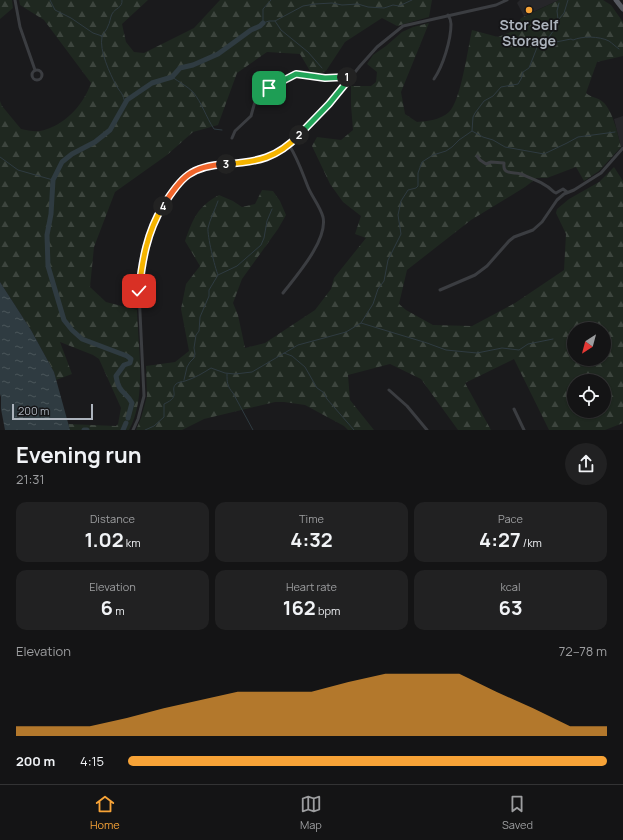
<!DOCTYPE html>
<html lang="en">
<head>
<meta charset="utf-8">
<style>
  :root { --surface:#141415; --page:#212122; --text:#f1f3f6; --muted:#9d9ea0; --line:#333334; --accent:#f7a337 }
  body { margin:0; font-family:Manrope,sans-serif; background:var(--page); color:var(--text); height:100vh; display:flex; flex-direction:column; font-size:15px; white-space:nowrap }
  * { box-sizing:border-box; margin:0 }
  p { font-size:13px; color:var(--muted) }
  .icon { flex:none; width:22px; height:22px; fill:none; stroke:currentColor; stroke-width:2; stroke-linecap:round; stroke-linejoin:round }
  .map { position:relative; height:430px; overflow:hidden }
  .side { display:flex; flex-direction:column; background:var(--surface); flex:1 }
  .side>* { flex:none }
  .needle { width:26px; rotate:216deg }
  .controls { position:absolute; left:567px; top:322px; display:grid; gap:8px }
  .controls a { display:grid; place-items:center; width:44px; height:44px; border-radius:50%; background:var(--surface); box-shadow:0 1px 3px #0004,0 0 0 1px var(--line); font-size:20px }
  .scale { position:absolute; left:12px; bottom:10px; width:81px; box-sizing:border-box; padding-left:4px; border:2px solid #acb3bc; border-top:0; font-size:11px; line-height:14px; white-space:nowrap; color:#acb3bc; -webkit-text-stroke:3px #151517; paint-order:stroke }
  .pin { position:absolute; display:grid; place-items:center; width:34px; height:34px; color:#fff; margin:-17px; border-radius:8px; box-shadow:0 2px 6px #0006 }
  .km { position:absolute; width:20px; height:20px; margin:-10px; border-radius:50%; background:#222; color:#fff; font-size:11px; line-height:20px; text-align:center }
  .round { display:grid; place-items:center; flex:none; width:42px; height:42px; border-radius:21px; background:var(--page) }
  .summary { display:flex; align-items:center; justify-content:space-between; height:68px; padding:0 16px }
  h1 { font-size:22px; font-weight:700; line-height:30px }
  .stats { display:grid; grid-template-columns:repeat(3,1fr); gap:6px; height:68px; padding:4px 16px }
  .stats div { display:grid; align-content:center; border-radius:10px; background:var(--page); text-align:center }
  .stats b { font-size:20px; font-weight:700 }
  .stats small { font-size:11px; font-weight:400 }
  .stats p { font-size:11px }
  .chart { height:112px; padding:8px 16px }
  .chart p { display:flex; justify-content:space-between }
  .chart svg { width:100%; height:72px; margin-top:4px; fill:var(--accent); opacity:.7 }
  ul { padding:0 16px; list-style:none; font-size:13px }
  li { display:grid; grid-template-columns:64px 48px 1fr; align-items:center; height:30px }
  li i { height:10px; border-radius:5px; background:var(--accent) }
  .dock { display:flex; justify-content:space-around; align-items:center; height:56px; border-top:1px solid var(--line); background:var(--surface); font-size:11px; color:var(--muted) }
  .dock a { display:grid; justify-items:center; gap:2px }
  .dock .selected { color:var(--accent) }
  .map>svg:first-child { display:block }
  .built { fill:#262629 }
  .forest { fill:url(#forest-firs); fill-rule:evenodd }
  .water { fill:url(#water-ripples) }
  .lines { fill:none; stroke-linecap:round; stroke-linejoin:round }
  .stream { stroke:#2f3b41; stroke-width:1 }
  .river { stroke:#2f3b41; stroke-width:5 }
  .minor { stroke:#3b3d41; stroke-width:3 }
  .primary { stroke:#575a61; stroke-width:5 }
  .split-1-casing { stroke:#fff; stroke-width:8 }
  .split-2-casing { stroke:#fff; stroke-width:8 }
  .split-3-casing { stroke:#fff; stroke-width:8 }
  .split-4-casing { stroke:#fff; stroke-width:8 }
  .split-5-casing { stroke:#fff; stroke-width:8 }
  .split-1 { stroke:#22a559; stroke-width:5 }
  .split-2 { stroke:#22a559; stroke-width:5 }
  .split-3 { stroke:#f5b400; stroke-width:5 }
  .split-4 { stroke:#f0652b; stroke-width:5 }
  .split-5 { stroke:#f5b400; stroke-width:5 }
  .poi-dot { fill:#f7a337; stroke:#151517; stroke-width:1.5 }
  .labels { text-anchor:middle; stroke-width:3.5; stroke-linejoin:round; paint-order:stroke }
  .poi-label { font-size:14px; font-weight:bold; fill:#acb3bc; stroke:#151517 }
</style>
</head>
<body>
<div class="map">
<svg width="623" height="430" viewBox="0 0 623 430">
  <defs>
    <pattern id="forest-firs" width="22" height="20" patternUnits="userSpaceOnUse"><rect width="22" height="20" fill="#1f2820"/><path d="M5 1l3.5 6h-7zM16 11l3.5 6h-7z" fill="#3d453e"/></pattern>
    <pattern id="water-ripples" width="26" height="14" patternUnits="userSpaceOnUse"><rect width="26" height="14" fill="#2f3b41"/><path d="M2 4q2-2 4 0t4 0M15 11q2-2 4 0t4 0" fill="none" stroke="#4a555a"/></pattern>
  </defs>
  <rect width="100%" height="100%" fill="#1a1a1c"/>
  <g class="built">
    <path d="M520 0H559L524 16 517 3Z"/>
    <path d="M623 116V146L621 147 614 119Z"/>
  </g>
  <g class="forest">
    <path d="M0 0H12L13 8 0 19Z"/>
    <path d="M19 0H148L122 24 126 42 134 52 144 53 194 28 220 0H432L429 17 397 26 382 18 345 42 326 71 319 74 310 71 300 54 267 52 237 73 218 125 193 132 167 155 115 192 94 247 90 287 106 302 137 310C138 346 147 398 129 430H70L68 424 116 426 118 424 121 408 99 359 93 355 60 342 72 374 56 380 54 372 31 330 0 282V101L2 106 21 129C27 130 34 132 40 131 64 126 83 106 91 83L44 20 20 5Z"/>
    <path d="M559 0H603L611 5 623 22V56L597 62 586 93C591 98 598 97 603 102 613 111 618 135 621 147L599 171 584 181 576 167 547 178H537L525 187 471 220 407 270 399 304 406 310 433 325 472 326 515 303 564 270 566 234 556 213 557 209 569 199 599 182 614 167 623 181V423L605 430H549L514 359 465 383 491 430H458L421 379 390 364 348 375 350 400 374 430H348L344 426 305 405 284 402H275L204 419 182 430H136L141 418 147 396 146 366 175 362 189 351 181 309 186 284 200 266 185 241C193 219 197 207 219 195L233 201 242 207 255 204 262 190 273 191 280 201 286 215 278 229 242 279 233 303 238 315 245 348 265 343 315 310 331 289 334 278 366 238 355 234 361 216 343 202 330 184 312 146 317 137 341 140 353 130 351 105V86H371L376 82 377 72 367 64 373 55 386 46 402 32 413 27 429 23 401 92 405 114 417 122C428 121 440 120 449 112 461 101 468 47 472 30L498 37 513 31 521 18ZM574 329H604V359H574ZM574 381H604V411H574Z"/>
  </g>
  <path class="water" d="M0 282 31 330 54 372 70 430H5L1 409V397L0 394Z"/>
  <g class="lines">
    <g class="stream">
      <path d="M50 0 55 10 71 18 93 33 102 36"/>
      <path d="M122 0C123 8 115 8 112 14 110 18 110 23 108 26 107 30 103 33 102 37 99 50 110 74 116 85 121 94 123 92 125 104"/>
      <path d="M271 0 263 9V23L269 21H275L303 6 315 4 332 3 342 5 358 4 368 7 384 8 393 5 399 6 412 0"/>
      <path d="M559 19 564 13 568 0"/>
      <path d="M275 21 281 30 308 52 322 68"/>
      <path d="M547 40 558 24V19L557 11 559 3"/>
      <path d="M172 77C179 82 187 86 193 92 202 103 206 117 214 129L222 130"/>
      <path d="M472 131 473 117 475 113 484 101 493 96 501 87 518 84 521 79 523 72 529 68 538 45 546 41 556 42 571 39 573 40C582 36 599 36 609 41 612 43 616 47 619 49"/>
      <path d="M0 157 18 170 53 180"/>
      <path d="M218 275 237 266 261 245 264 238 267 221 272 209"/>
      <path d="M361 323 373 304 378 289 384 281 388 260 401 234 398 215 401 201 408 190 416 188 418 186V173L422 162 433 155 446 151 452 147 459 140 472 131 483 137 493 140 505 147 544 154 567 143 578 137 615 132"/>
      <path d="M284 353 292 356 305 367 317 388 323 392 327 399 354 430"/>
      <path d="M227 374C227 382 227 386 233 393L253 430"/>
      <path d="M184 380 187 367 190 362 194 358 195 354 194 348 196 335 199 331 200 317 209 296V290L218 275C215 268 207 235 208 228 210 219 215 210 218 201"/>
      <path d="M145 430 154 426 164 417V404C182 396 169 391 176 384 178 382 182 382 185 381 195 378 203 373 211 368L225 373 235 374 252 372 298 345 346 332 361 323 427 343 446 350 477 353 502 348 519 350 528 344 553 339"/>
    </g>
    <g class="river">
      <path d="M128 418 132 403C125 390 119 394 116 376L124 365 130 363 131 359 127 356 82 339 72 330 64 320 48 266 47 235 51 214 53 180 62 162 72 154 95 142 110 130 127 100 152 83 172 77 180 68 193 65 218 54 251 30 260 26 263 23"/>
      <path d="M84 430H87"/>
      <path d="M123 430 126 423"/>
    </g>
    <g class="minor">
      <path d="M15 0 20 27 35 70"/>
      <circle cx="37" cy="75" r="5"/>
      <path d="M434 79C443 66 451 40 451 24 451 21 450 18 448 15"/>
      <path d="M232 138 235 131 251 116 256 98 269 88 295 74 325 78 351 77"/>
      <path d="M477 156 480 160 486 164 491 162 504 163C504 166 503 169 506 171 511 174 516 172 521 174 533 179 545 183 554 192L556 193 563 189 567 192"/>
      <path d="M440 290 475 275 487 266 509 241 514 237 533 230 542 222 557 200 564 194 574 190 601 173 623 148"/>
      <path d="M283 293C297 275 328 240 323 217 320 206 312 197 308 187 302 172 298 159 289 145"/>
      <path d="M389 390 407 406 427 430"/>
      <path d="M514 409 524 430"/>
      <path d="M133 430 138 419 144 396 139 292 141 270 153 224 168 198 186 176 196 169 208 165 256 161 270 156 289 145 329 104 360 66 377 47 403 26 496 5 507 0"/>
    </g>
    <path class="primary" d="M616 0 623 9"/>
  </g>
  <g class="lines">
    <defs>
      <path id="split-1" d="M269 88 296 74 325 78 347 77"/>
      <path id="split-2" d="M299 135 329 104 351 77H347"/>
      <path id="split-3" d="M226 164C258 162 277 158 299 135"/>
      <path id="split-4" d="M163 206C181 177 191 166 226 164"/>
      <path id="split-5" d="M139 291C142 261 147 232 163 206"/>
    </defs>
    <use href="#split-1" class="split-1-casing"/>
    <use href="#split-2" class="split-2-casing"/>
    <use href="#split-3" class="split-3-casing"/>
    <use href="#split-4" class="split-4-casing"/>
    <use href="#split-5" class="split-5-casing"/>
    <use href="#split-1" class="split-1"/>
    <use href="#split-2" class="split-2"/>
    <use href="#split-3" class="split-3"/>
    <use href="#split-4" class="split-4"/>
    <use href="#split-5" class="split-5"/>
  </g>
  <circle class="poi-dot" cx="529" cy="10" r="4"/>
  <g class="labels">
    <g class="poi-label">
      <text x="529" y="30">Stor Self<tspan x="529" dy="16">Storage</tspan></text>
    </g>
  </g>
</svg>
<div class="controls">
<a><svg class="needle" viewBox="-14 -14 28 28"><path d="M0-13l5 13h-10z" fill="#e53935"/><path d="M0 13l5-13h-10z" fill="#9d9ea0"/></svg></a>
<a><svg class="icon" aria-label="locate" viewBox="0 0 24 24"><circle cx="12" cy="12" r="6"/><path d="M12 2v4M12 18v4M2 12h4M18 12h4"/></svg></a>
</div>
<div class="scale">200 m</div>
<div class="pin" style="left:269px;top:88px;background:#1e9e55"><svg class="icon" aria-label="arrive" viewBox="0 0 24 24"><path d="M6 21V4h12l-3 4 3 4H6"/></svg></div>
<div class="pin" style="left:139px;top:291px;background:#d93025"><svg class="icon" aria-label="check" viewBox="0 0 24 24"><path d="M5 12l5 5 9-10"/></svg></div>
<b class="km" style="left:347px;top:77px">1</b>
<b class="km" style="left:299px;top:135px">2</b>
<b class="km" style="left:226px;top:164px">3</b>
<b class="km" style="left:163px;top:206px">4</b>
</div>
<section class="side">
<div class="summary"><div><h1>Evening run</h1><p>21:31</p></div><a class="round"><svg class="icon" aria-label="share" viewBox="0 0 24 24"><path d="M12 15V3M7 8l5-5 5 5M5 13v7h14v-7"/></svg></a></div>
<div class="stats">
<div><p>Distance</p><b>1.02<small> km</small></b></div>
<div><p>Time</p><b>4:32</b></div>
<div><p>Pace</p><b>4:27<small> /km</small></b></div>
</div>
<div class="stats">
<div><p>Elevation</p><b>6<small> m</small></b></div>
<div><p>Heart rate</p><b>162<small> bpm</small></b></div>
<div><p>kcal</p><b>63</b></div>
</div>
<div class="chart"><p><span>Elevation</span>72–78 m</p>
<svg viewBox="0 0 160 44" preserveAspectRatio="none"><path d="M0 44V38L10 38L20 38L30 33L40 27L50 22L60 17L70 17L80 17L90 11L100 6L110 6L120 6L130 17L140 27L150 38L160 38V44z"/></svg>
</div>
<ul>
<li><b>200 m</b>4:15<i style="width:100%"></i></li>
</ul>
</section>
<nav class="dock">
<a class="selected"><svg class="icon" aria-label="home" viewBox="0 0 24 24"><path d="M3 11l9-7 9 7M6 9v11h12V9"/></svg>Home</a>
<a><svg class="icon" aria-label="map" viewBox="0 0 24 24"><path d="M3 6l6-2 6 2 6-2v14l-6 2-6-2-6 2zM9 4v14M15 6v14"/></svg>Map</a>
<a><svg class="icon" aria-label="saved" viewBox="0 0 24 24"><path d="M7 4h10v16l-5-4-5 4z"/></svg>Saved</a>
</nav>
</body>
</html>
